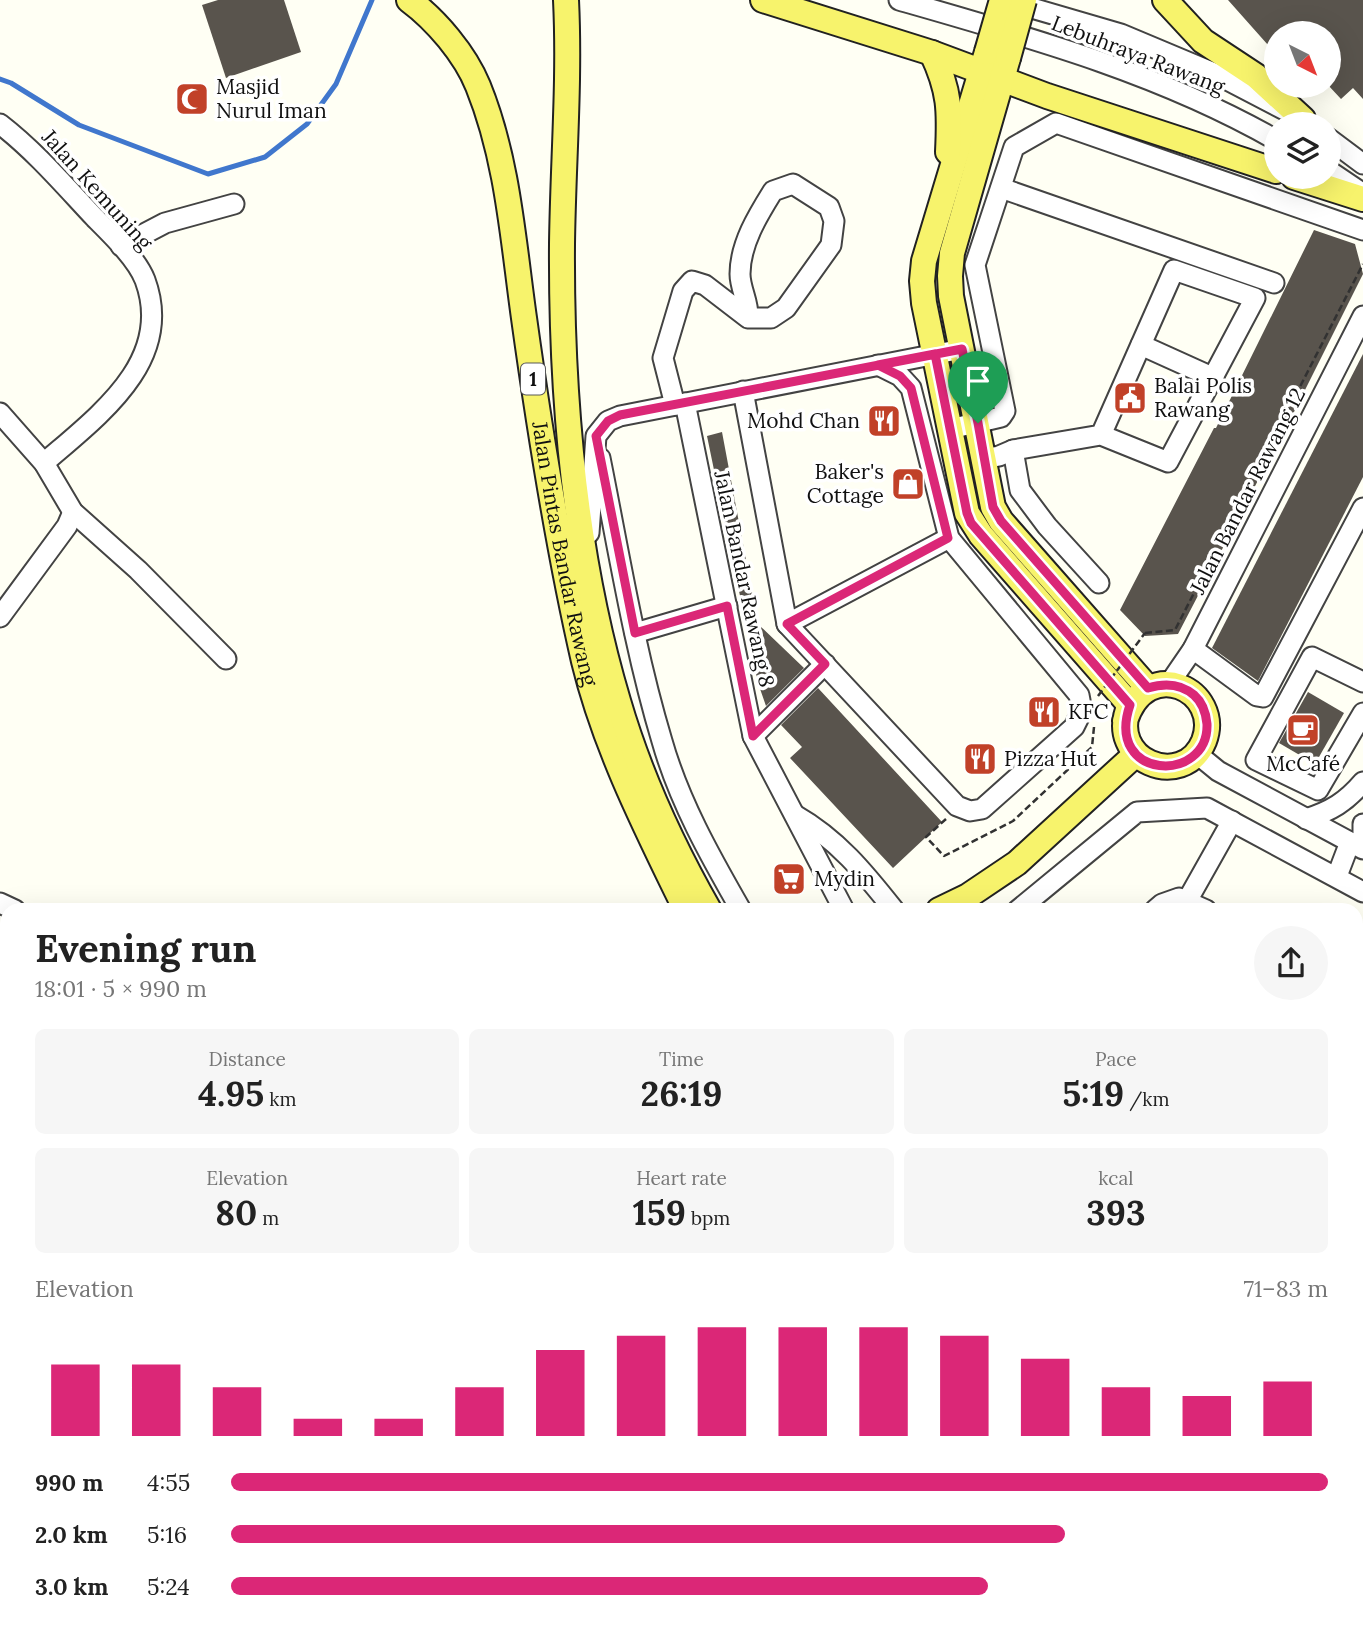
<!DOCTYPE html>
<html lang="en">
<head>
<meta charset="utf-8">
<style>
  :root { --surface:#fff; --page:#f6f6f6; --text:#222; --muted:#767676; --accent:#db2777 }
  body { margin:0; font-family:Lora,serif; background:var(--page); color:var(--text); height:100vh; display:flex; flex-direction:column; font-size:26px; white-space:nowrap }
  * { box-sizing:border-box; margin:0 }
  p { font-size:23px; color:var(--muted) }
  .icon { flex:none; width:38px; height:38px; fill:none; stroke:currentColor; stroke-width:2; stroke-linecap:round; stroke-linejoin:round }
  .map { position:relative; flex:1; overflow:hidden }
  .sheet { position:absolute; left:0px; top:903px; width:1363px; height:726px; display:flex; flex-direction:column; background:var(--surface); border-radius:21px 21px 0 0; box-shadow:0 7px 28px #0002 }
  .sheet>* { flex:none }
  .needle { width:46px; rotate:138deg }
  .tools { position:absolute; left:1264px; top:21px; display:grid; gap:14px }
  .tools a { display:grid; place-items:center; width:77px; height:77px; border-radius:50%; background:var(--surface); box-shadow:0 7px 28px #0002; font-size:35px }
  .pin { position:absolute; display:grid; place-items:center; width:60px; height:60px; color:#fff; margin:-72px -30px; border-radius:50% 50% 50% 0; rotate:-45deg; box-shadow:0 0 7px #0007 }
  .pin .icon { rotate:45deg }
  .round { display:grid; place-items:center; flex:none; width:74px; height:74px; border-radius:37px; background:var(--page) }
  .headline { display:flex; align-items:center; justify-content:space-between; height:119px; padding:0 35px }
  h1 { font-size:38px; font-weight:800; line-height:52px }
  .metrics { display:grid; grid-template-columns:repeat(3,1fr); gap:10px; height:119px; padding:7px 35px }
  .metrics div { display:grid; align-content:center; border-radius:10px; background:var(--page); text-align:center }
  .metrics b { font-size:35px; font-weight:800 }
  .metrics small { font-size:19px; font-weight:400 }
  .metrics p { font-size:19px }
  .chart { height:196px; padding:14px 35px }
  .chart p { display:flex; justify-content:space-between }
  .chart svg { width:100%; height:126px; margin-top:7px; stroke:var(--accent); stroke-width:6 }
  ul { padding:0 35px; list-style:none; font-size:23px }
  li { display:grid; grid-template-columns:112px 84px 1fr; align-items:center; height:52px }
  li i { height:18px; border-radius:9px; background:var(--accent) }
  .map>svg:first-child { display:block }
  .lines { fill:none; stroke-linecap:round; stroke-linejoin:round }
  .stream { stroke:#4077cd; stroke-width:5 }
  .building { fill:#59544d }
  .minor-casing { stroke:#434343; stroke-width:23 }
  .major-casing { stroke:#212121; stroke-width:28 }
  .path { stroke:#323232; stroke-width:2.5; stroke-dasharray:7 3.5; stroke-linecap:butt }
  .minor { stroke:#fff; stroke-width:19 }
  .major { stroke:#f7f36c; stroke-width:24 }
  .major-bridge-casing { stroke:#212121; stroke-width:28; stroke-linecap:butt }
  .path-bridge { stroke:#323232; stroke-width:2.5; stroke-dasharray:7 3.5; stroke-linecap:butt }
  .major-bridge { stroke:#f7f36c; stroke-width:24 }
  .route-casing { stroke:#fff; stroke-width:14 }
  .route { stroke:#db2777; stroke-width:9 }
  .labels { text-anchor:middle; stroke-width:7; stroke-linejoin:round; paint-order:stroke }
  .shield { fill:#fff; stroke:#585858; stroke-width:2 }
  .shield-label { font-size:19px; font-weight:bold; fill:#101010 }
  .street-label { font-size:21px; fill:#101010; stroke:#fff }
  .poi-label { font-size:21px; fill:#101010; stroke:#fff; text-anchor:start }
</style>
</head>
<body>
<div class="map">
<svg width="1363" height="1629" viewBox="0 0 1363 1629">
  <rect width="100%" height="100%" fill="#fffff4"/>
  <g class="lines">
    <path class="stream" d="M0 79 11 83 79 125 208 174 265 157 307 124 336 84 372 0"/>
  </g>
  <g class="building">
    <path d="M218 0H284L301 52 226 78 202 5Z"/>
    <path d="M1228 0H1363V99L1353 88 1341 99 1328 85V33H1276V54Z"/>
    <path d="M1314 230 1355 244 1363 274 1278 444H1277L1178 634 1145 636 1120 610 1214 428H1216Z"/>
    <path d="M1363 354V477L1258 681 1212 648Z"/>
    <path d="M722 432 758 624 804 668 766 706 758 683 707 436Z"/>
    <path d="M818 688 942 822 893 868 790 758 802 747 781 725Z"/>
    <path d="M1308 692 1344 713 1315 764 1279 743Z"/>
  </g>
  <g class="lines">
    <defs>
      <g id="minor">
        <path d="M899 0C1028 37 1159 73 1276 140"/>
        <path d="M1011 2 1121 34 1214 73 1285 110"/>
        <path d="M0 124C35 151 64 185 95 218 111 234 137 259 145 280 175 361 98 416 44 463"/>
        <path d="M1328 138 1363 164"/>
        <path d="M1328 170 1362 193"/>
        <path d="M1001 188 1274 283"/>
        <path d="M121 246 165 223 234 204"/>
        <path d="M1141 345 1214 378"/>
        <path d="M743 391 787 624 957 806 970 811 982 809 1074 727 1082 711 1079 695 949 538 911 388 900 376 878 365"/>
        <path d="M685 403 753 736 844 910"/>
        <path d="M675 405 663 358 683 291 692 281 705 285 748 318H771L786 308 831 245 834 221 829 207 793 184 773 191C758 215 740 244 740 274 740 289 749 302 748 318"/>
        <path d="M0 413 44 463 73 512 138 570 226 659"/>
        <path d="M950 429 1001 417 1005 411 975 265 1014 147 1056 123 1363 230"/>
        <path d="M1013 450 1020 490 1047 526 1099 583"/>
        <path d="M600 458C619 552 634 648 662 741 679 801 710 856 741 910"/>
        <path d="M984 459 999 456 1013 450 1101 435 1174 270 1255 298 1168 462 1101 435"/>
        <path d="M589 533 596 436 608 421 620 416 962 349"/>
        <path d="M0 617 67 526 73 512"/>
        <path d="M787 624 949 538"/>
        <path d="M635 633 727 606"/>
        <path d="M1193 649 1257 696 1263 697 1363 508"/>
        <path d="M1363 682 1312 657 1256 760 1318 790 1363 713"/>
        <path d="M1169 684 1193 649 1363 316"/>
        <path d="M753 736 825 664"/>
        <path d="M1196 753 1218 771 1363 849"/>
        <path d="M795 815C837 839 864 872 894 910"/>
        <path d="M1306 819C1331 811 1346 802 1363 782"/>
        <path d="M1363 824V840"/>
        <path d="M1337 876 1350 842"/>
        <path d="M1187 901 1232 821"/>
        <path d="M0 903 15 910"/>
        <path d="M1018 910 1137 812 1207 808 1363 892"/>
        <path d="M1155 910 1162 904 1179 898 1206 910"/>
        <path d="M1356 966 1363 955"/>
        <path d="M1356 1004 1363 1011"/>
        <path d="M0 1086 7 1087"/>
        <path d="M1356 1096 1363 1099"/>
        <path d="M0 1101 7 1104"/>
        <path d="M1356 1122H1363"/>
        <path d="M1356 1273 1363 1277"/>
        <path d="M1356 1352 1363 1343"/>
        <path d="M338 1622 339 1629"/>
        <path d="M508 1622 509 1629"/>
        <path d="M862 1622 866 1629"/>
        <path d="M989 1622 993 1629"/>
        <path d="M713 1629 723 1622"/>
      </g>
      <g id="major">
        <path id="s1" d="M409 0C436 20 465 54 478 86 508 160 513 240 524 318 540 433 558 548 584 661 605 748 647 830 686 910"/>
        <path d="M566 0C570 81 563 163 562 244 561 394 575 557 618 701 639 773 672 845 709 910"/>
        <path d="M763 0 932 53 1047 96 1276 171"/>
        <path d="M1165 0 1203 41 1256 76 1303 119"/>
        <path d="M987 52 924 261 922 281 924 303 967 513 981 535 1130 705C1105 760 1183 792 1204 741 1223 691 1147 653 1125 721"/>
        <path d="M932 53C950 91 950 111 948 152"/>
        <path d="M1008 58 952 253 950 276 951 296 993 507 1001 521 1148 688"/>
        <path d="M1294 177 1363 199"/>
        <path d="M939 910 968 896 1017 863 1136 754"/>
        <path d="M1023 1622 1027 1629"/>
        <path d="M1069 1622 1073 1629"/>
      </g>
    </defs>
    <use href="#minor" class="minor-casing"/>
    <use href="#major" class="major-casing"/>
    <g class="path">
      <path d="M1145 633 1175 630 1363 264"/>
      <path d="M946 819 926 837 944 856 1013 821 1092 747 1094 727"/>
    </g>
    <use href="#minor" class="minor"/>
    <use href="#major" class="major"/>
    <defs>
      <g id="major-bridge">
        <path d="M987 52 1002 0"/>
        <path d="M1008 58 1024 0"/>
      </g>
    </defs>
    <use href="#major-bridge" class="major-bridge-casing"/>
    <path class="path-bridge" d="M1098 696 1145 633"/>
    <use href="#major-bridge" class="major-bridge"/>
  </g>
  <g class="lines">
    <defs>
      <path id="route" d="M978 423 962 349 620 415 608 421 596 436 635 633 727 606 753 736 825 664 787 624 948 538 911 388 900 376 878 365 935 354 967 513 971 523 1130 705C1104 781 1209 784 1207 724 1206 713 1202 702 1194 695 1180 683 1164 683 1148 688L1001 521 993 507 978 423"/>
    </defs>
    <use href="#route" class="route-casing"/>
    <use href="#route" class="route"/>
  </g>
  <defs>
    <symbol id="mosque-square" viewBox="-11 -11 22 22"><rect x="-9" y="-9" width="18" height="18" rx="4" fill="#c14128" stroke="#fff"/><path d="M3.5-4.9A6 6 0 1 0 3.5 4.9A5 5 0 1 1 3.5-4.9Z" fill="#fff"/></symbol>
    <symbol id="civic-square" viewBox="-11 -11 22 22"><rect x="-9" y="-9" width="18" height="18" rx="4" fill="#c14128" stroke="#fff"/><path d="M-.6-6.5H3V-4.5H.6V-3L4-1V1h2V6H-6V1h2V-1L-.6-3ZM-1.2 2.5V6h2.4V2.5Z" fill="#fff"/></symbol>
    <symbol id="restaurant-square" viewBox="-11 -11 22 22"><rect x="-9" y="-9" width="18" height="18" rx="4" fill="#c14128" stroke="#fff"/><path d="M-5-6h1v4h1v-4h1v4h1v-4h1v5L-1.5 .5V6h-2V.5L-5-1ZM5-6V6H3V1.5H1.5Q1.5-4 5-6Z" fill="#fff"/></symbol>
    <symbol id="shop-square" viewBox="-11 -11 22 22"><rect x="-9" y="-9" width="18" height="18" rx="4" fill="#c14128" stroke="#fff"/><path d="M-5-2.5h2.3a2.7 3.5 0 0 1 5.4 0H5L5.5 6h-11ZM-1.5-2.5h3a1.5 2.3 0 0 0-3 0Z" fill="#fff"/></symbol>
    <symbol id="cafe-square" viewBox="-11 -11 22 22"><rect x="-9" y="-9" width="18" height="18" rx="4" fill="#c14128" stroke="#fff"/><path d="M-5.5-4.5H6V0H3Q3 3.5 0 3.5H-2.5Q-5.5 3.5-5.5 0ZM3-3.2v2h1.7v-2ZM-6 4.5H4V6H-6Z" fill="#fff"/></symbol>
    <symbol id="supermarket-square" viewBox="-11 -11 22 22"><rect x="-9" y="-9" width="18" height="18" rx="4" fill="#c14128" stroke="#fff"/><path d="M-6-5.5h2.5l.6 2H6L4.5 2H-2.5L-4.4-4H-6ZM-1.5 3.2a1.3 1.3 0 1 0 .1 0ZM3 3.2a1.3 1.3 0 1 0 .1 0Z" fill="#fff"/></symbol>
  </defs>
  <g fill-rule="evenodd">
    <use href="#mosque-square" x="173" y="80" width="38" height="38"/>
    <use href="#civic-square" x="1111" y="379" width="38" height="38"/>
    <use href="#restaurant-square" x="865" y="402" width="38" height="38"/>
    <use href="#shop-square" x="889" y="465" width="38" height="38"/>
    <use href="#restaurant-square" x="1025" y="693" width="38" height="38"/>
    <use href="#cafe-square" x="1284" y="711" width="38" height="38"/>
    <use href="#restaurant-square" x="961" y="740" width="38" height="38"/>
    <use href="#supermarket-square" x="770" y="860" width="38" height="38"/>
  </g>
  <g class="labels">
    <rect class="shield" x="521" y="363.5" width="24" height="31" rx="5"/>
    <g class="shield-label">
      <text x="533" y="386">1</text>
    </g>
    <g class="street-label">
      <text transform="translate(1138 55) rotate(21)" y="7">Lebuhraya Rawang</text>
      <text transform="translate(97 190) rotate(48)" y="7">Jalan Kemuning</text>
      <text transform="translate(1248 491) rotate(-63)" y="7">Jalan Bandar Rawang 12</text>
      <text dy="7" stroke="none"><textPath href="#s1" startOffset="588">Jalan Pintas Bandar Rawang</textPath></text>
      <text transform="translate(744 579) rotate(78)" y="7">Jalan Bandar Rawang 8</text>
    </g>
    <g class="poi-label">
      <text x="216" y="94">Masjid<tspan x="216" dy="24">Nurul Iman</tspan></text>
      <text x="1154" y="393">Balai Polis<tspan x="1154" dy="24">Rawang</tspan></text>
      <text x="860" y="428" text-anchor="end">Mohd Chan</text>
      <text x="884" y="479" text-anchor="end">Baker's<tspan x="884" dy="24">Cottage</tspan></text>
      <text x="1068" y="719">KFC</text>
      <text x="1004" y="766">Pizza Hut</text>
      <text x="1303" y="771" text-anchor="middle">McCafé</text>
      <text x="814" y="886">Mydin</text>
    </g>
  </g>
</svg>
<div class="tools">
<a><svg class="needle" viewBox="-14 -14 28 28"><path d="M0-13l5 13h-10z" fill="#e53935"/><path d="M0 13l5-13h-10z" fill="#767676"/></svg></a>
<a><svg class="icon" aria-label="layers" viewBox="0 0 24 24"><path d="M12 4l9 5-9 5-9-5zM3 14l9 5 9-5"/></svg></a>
</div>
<div class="pin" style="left:978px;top:423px;background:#1e9e55"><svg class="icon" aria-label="arrive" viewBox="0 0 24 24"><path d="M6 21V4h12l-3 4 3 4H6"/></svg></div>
<section class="sheet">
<div class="headline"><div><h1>Evening run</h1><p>18:01 · 5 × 990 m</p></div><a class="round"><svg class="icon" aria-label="share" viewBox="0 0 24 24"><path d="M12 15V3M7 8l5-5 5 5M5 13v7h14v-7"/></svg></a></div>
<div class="metrics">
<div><p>Distance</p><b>4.95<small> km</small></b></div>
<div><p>Time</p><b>26:19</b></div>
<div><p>Pace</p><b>5:19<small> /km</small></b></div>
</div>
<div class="metrics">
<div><p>Elevation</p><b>80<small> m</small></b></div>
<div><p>Heart rate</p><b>159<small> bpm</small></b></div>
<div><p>kcal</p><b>393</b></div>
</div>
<div class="chart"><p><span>Elevation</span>71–83 m</p>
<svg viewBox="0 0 160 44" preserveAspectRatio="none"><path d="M5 44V19M15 44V19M25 44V27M35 44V38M45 44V38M55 44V27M65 44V14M75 44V9M85 44V6M95 44V6M105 44V6M115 44V9M125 44V17M135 44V27M145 44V30M155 44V25"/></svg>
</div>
<ul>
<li><b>990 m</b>4:55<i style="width:100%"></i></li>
<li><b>2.0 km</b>5:16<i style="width:76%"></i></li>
<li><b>3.0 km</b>5:24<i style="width:69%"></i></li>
</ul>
</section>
</div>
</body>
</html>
